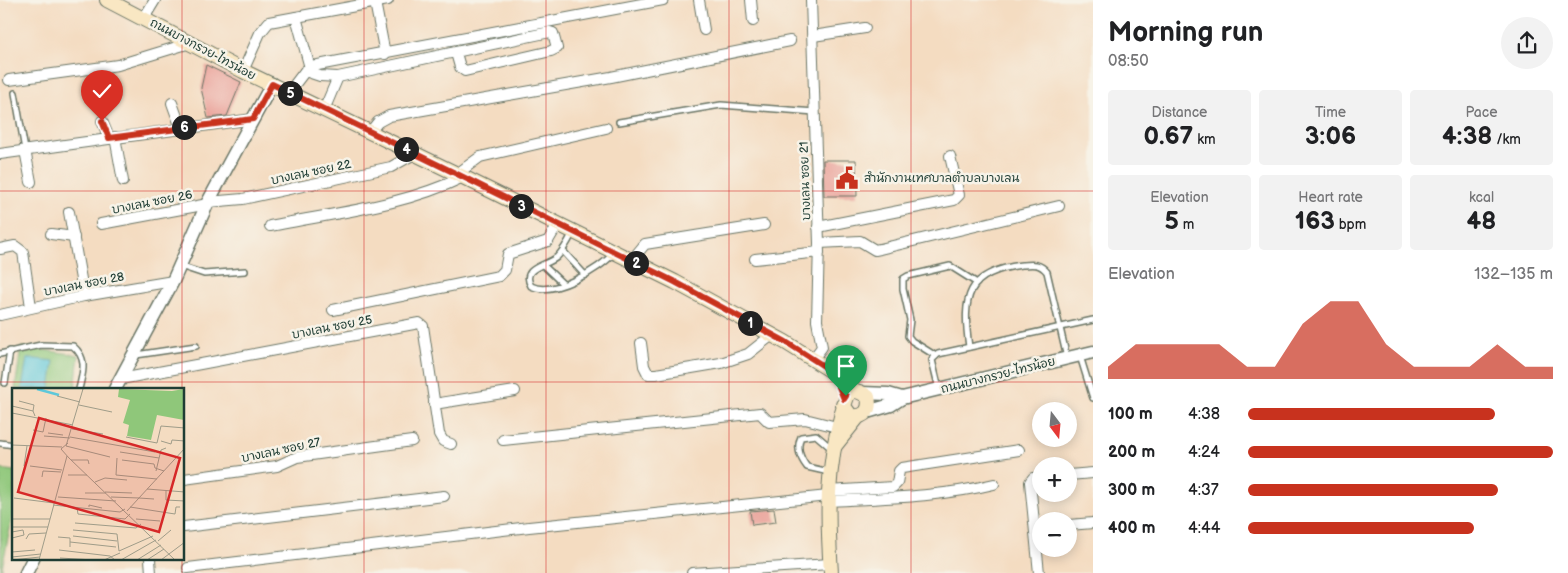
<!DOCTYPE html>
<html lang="en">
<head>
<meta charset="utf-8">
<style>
  :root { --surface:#fff; --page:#f2f2f2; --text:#202124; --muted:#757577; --accent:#c8321e }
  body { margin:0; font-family:"Balsamiq Sans","Playpen Sans Thai",sans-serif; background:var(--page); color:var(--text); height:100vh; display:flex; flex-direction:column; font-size:19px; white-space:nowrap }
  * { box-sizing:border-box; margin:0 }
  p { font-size:16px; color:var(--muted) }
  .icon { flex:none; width:28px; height:28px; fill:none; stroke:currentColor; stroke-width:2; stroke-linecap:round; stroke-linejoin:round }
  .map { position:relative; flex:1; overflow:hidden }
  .panel { display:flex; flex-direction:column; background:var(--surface); width:475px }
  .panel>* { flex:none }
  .needle { width:32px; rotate:164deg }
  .controls { position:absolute; left:1032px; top:402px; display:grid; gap:10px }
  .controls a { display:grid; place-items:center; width:45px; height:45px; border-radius:50%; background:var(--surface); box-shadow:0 2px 12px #0003; font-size:25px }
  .pin { position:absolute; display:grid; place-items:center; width:42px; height:42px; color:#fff; margin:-51px -21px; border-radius:50% 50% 50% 0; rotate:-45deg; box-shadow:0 0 5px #0007 }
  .pin .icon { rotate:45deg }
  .km { position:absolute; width:25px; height:25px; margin:-12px; border-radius:50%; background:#222; color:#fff; font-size:14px; line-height:25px; text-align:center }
  .round { display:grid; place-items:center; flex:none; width:52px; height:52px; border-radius:26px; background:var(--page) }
  .summary { display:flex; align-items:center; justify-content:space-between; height:85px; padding:0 15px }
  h1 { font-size:28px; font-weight:800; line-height:38px }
  .stats { display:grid; grid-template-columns:repeat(3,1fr); gap:8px; height:85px; padding:5px 15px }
  .stats div { display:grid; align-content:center; border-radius:5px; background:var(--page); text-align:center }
  .stats b { font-size:25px; font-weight:800 }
  .stats small { font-size:14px; font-weight:400 }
  .stats p { font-size:14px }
  .chart { height:140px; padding:10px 15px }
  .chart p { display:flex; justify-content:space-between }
  .chart svg { width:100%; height:90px; margin-top:5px; fill:var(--accent); opacity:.7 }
  ul { padding:0 15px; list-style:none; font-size:16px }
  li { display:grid; grid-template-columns:80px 60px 1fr; align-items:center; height:38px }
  li i { height:12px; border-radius:6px; background:var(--accent) }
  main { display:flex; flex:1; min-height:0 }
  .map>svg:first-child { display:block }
  .green { fill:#8fc77a; stroke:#578257 }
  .water { fill:#5ec8da; stroke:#3e8287 }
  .building { fill:#eaa199 }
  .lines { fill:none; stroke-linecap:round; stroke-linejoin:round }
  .service-casing { stroke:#6a7565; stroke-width:8 }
  .minor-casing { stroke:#6a7565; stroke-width:12 }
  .tertiary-casing { stroke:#6a7565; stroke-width:15 }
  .secondary-casing { stroke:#6a7565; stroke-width:16 }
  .service { stroke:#fff; stroke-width:5 }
  .minor { stroke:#fff; stroke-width:10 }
  .tertiary { stroke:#fff; stroke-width:12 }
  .secondary { stroke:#f9e7c3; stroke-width:14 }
  .route-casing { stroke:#fff; stroke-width:10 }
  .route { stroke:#c8321e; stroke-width:6 }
  .grid { fill:none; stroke:#d62828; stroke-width:1; stroke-opacity:0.55 }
  .labels { text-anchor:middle; stroke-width:5; stroke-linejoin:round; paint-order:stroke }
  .street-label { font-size:12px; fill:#1f3d34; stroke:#f7f3e8 }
  .poi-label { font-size:12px; fill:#1f3d34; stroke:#f7f3e8; text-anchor:start }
  .inset-river { fill:none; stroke:#5ec8da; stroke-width:2.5 }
  .inset-road { fill:none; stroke:#9f9c89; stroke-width:1 }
  .view { fill:#d62828; fill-opacity:0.15; stroke:#d62828; stroke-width:2.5 }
  .inset-edge { fill:none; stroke:#1f3d34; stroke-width:2.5 }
</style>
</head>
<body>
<main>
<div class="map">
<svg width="1093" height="573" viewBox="0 0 1093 573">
  <rect width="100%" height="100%" fill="#f7f3e8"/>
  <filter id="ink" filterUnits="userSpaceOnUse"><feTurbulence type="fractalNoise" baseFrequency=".02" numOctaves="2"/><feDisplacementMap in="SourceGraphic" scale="10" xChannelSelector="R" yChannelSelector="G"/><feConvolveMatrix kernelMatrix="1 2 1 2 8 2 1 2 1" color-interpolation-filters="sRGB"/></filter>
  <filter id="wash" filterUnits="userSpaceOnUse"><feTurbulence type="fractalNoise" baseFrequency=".0096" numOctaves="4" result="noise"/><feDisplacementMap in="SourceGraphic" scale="20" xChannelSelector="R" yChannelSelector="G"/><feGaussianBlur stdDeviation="1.12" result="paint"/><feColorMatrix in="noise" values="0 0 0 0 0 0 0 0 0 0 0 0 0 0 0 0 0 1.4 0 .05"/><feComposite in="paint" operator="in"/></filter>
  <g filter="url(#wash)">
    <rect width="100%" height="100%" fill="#f4dcc1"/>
    <g class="green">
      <path d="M21 347 79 355 75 389H15Z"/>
      <path d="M0 469 14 471V509L1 573Z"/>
    </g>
    <path class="water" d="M27 358 54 361 50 389H22Z"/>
    <g id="blocks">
      <g class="building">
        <path d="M206 65 241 82 227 116 208 118 201 88Z"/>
        <path d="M823 160H856L857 196H824Z"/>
        <path d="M774 509 776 522 752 525 750 511Z"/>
      </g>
    </g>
  </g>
  <g filter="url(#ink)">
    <use href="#blocks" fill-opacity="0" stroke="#6a7565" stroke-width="1"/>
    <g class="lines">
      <defs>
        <g id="service">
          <path d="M15 93 25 150"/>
          <path d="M619 122 721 105 815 112"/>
          <path d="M572 234C568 242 564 250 557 257 547 266 520 267 531 286 553 297 599 270 614 253"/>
          <path d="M563 251 585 275"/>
          <path d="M543 265 563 284"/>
          <path d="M180 266 204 274 245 271"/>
          <path d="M969 347C962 297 966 272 1022 265 1033 264 1040 263 1047 272L1067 358"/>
          <path d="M0 354 41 345 73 346C88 359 83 372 79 389"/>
          <path d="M136 355 196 346"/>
          <path d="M936 356 912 341 908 336 910 320 903 289V279L908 276 950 266 977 283"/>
          <path d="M1080 356 1093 398"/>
          <path d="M5 383 10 351"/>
          <path d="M939 389 932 360 938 354 1093 320"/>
          <path d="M0 443 14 445"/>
          <path d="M829 472 807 467C800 458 796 448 801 437L816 435 831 448"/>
        </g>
        <g id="minor">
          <path d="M699 0 704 30"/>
          <path d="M751 0 753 21"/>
          <path d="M811 0 819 243 817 321 822 347 813 359"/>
          <path d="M375 2 385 54"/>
          <path d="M296 17 310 68"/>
          <path d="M144 18 155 0"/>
          <path d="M813 36 865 28"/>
          <path d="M243 71 260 33 269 22 388 0"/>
          <path d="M305 71 320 76 338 77 550 32 553 33 557 48 551 51 465 71 460 67 456 53"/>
          <path d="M9 80 118 65 190 43"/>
          <path d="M289 92 305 71 318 65 663 0"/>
          <path d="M172 103 181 128"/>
          <path d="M324 110 338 77"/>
          <path d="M102 121 109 138"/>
          <path d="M370 132 378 122 389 116 611 77 790 41"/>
          <path d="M115 137 123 181"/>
          <path d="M25 150 31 182"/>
          <path d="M0 154 253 119"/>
          <path d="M457 174 480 157 606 128"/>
          <path d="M208 202 243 199 391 167 416 153"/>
          <path d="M69 212 84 296"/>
          <path d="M101 224 208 204"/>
          <path d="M270 226C334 213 404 206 463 177"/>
          <path d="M818 227 954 200 959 195 950 156"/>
          <path d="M51 234 74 237"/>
          <path d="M819 243 860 241 875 250 880 249 1059 206"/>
          <path d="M0 249 15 246 23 252 31 307"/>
          <path d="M755 259 819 252"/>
          <path d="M631 261 645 244 764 225"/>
          <path d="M333 310 499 276 505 270 508 254 548 241 558 224"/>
          <path d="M0 315 84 296 173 281"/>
          <path d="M641 343 644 366 648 374H656L721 363 748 354 772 335"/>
          <path d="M121 379 419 323 423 326 439 434 443 441 451 444"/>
          <path d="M434 404 515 391"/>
          <path d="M503 440 760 413 769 422 805 419 837 427"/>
          <path d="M1069 475 1093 473"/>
          <path d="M184 479 277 466 297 457 412 441"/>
          <path d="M828 491 893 487 897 483 899 471 902 468 1019 450"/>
          <path d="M828 501C883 498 941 497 994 484"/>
          <path d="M1069 525 1093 523"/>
          <path d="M184 527 444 496"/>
          <path d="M150 559 151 573"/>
          <path d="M188 568 529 527 828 496"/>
          <path d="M692 573 830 564"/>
          <path d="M1039 573 1030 482 1033 478 1041 477"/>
        </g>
        <g id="tertiary">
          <path d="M115 389 173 281 208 202 272 84"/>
          <path d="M862 393 888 394 902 398"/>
          <path d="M867 412 891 405 902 398 1093 352"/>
          <path d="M26 573 33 559"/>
        </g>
        <g id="secondary">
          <path d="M107 0 243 71 457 174 675 282 785 342 833 372 855 391"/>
          <path d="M834 447 858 417"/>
          <path d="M831 573C827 514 826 470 842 413 847 398 847 382 868 397 871 410 865 418 851 416L843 405"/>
        </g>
      </defs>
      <use href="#service" class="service-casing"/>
      <use href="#minor" class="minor-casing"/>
      <use href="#tertiary" class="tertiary-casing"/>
      <use href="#secondary" class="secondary-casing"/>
      <use href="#service" class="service"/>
      <use href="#minor" class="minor"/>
      <use href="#tertiary" class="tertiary"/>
      <use href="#secondary" class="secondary"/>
    </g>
  </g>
  <g class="lines" filter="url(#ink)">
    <defs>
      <path id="route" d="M102 121 109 138 253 119 272 84 457 174 675 282 786 342 833 372 844 399 846 396"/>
    </defs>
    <use href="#route" class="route-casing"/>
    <use href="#route" class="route"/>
  </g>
  <path class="grid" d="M182 0V389M364 0V573M546 0V573M729 0V573M911 0V573M0 191H1093M0 382H1093M182 559V573"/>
  <defs>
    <symbol id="civic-bare" viewBox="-9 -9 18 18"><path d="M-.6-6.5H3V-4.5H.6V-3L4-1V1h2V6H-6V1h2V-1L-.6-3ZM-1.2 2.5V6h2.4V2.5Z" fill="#c8321e" stroke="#f7f3e8" stroke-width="2.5" paint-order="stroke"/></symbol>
  </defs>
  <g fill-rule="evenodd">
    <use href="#civic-bare" x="831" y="162" width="32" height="32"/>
  </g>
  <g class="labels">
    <g class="street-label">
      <text transform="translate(203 49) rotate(28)" y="4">ถนนบางกรวย-ไทรน้อย</text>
      <text transform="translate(311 172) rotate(-12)" y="4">บางเลน ซอย 22</text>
      <text transform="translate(805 181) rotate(-92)" y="4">บางเลน ซอย 21</text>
      <text transform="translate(152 202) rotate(-11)" y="4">บางเลน ซอย 26</text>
      <text transform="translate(84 284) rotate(-11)" y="4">บางเลน ซอย 28</text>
      <text transform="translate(332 327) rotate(-11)" y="4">บางเลน ซอย 25</text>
      <text transform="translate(998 375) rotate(-14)" y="4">ถนนบางกรวย-ไทรน้อย</text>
      <text transform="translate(281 450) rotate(-12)" y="4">บางเลน ซอย 27</text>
    </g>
    <g class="poi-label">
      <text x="864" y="182">สำนักงานเทศบาลตำบลบางเลน</text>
    </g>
  </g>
  <g transform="translate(12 388)">
    <rect width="172" height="172" fill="#f4dcc1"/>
    <path d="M107 1 160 3 172 1V32L145 27 139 52 115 48 117 37 111 35 118 12 106 9Z" fill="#8fc77a"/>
    <path class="inset-river" d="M25 1 47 7"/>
    <path class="inset-road" d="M45 8 68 14M7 13 22 17 21 23M67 17 100 24M0 18 21 23 23 28M0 25 61 37M60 41 91 46M21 42 31 44 34 30M36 45 51 47M32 48 58 50M58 49 143 64M114 49 145 55 149 38 173 40M149 53 159 56 160 52 173 53M56 55 49 61 57 70 163 172M0 57 50 59M54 58 98 69M54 58 71 1M108 64 147 70M105 70 104 87 145 91M59 72H76L77 76M110 72 142 76 143 80 152 83M12 78 15 58M18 78 50 82M144 83 149 62 154 60M56 87H75M30 89 31 83 49 84M83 94 93 90 115 92M135 101 173 104M154 103V112L173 113M93 104 120 105M73 105H94M46 109 104 113M99 109 127 110M2 110 42 115M127 110 142 111M41 117 108 124 113 121M77 119V117L90 120M118 119 163 126 164 119H168M65 120 66 126 113 131 118 126M115 123 173 60M0 131H38M124 131 148 133M63 135 124 140 129 136M0 139H36M61 142 105 146 107 163 141 148M0 144 11 142 12 147 0 150M61 148 105 153M46 149 58 150V159M14 151 17 146 34 145M146 153 159 142M58 154 104 159M47 162 98 168 103 172M0 164 23 162M0 169 29 166M48 170 82 172M0 172 28 169M27 172 55 68M92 172 108 165M109 172 144 152M125 172 149 157M135 172 152 161M149 172 173 154"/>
    <path class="view" d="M27 30 168 70 147 144 6 104Z"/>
    <rect width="172" height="172" class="inset-edge"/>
  </g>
</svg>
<div class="controls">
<a><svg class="needle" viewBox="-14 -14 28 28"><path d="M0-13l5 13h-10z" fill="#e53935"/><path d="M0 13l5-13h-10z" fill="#757577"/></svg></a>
<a>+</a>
<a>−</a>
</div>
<div class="pin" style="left:846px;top:396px;background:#1e9e55"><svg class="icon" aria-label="arrive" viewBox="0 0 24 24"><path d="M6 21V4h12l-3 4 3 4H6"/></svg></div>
<div class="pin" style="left:102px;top:121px;background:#d93025"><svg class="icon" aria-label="check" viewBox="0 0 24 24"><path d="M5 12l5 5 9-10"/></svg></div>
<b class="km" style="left:750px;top:323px">1</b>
<b class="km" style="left:636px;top:263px">2</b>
<b class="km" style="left:521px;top:206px">3</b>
<b class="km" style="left:406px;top:149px">4</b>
<b class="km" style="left:290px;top:93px">5</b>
<b class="km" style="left:184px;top:127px">6</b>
</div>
<section class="panel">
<div class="summary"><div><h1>Morning run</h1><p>08:50</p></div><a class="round"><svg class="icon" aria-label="share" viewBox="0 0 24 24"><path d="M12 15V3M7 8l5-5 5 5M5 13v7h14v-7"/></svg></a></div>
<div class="stats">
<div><p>Distance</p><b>0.67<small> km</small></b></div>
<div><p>Time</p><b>3:06</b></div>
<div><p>Pace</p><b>4:38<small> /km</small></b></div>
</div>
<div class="stats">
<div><p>Elevation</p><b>5<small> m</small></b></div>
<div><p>Heart rate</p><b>163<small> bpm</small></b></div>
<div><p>kcal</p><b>48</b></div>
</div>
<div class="chart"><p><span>Elevation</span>132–135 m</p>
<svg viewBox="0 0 160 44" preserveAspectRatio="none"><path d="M0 44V38L10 27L20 27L30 27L40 27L50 38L60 38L70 17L80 6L90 6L100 27L110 38L120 38L130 38L140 27L150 38L160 38V44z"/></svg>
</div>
<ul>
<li><b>100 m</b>4:38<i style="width:81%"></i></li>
<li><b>200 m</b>4:24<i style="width:100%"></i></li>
<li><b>300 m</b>4:37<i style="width:82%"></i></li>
<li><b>400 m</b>4:44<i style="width:74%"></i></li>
</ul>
</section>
</main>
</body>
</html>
